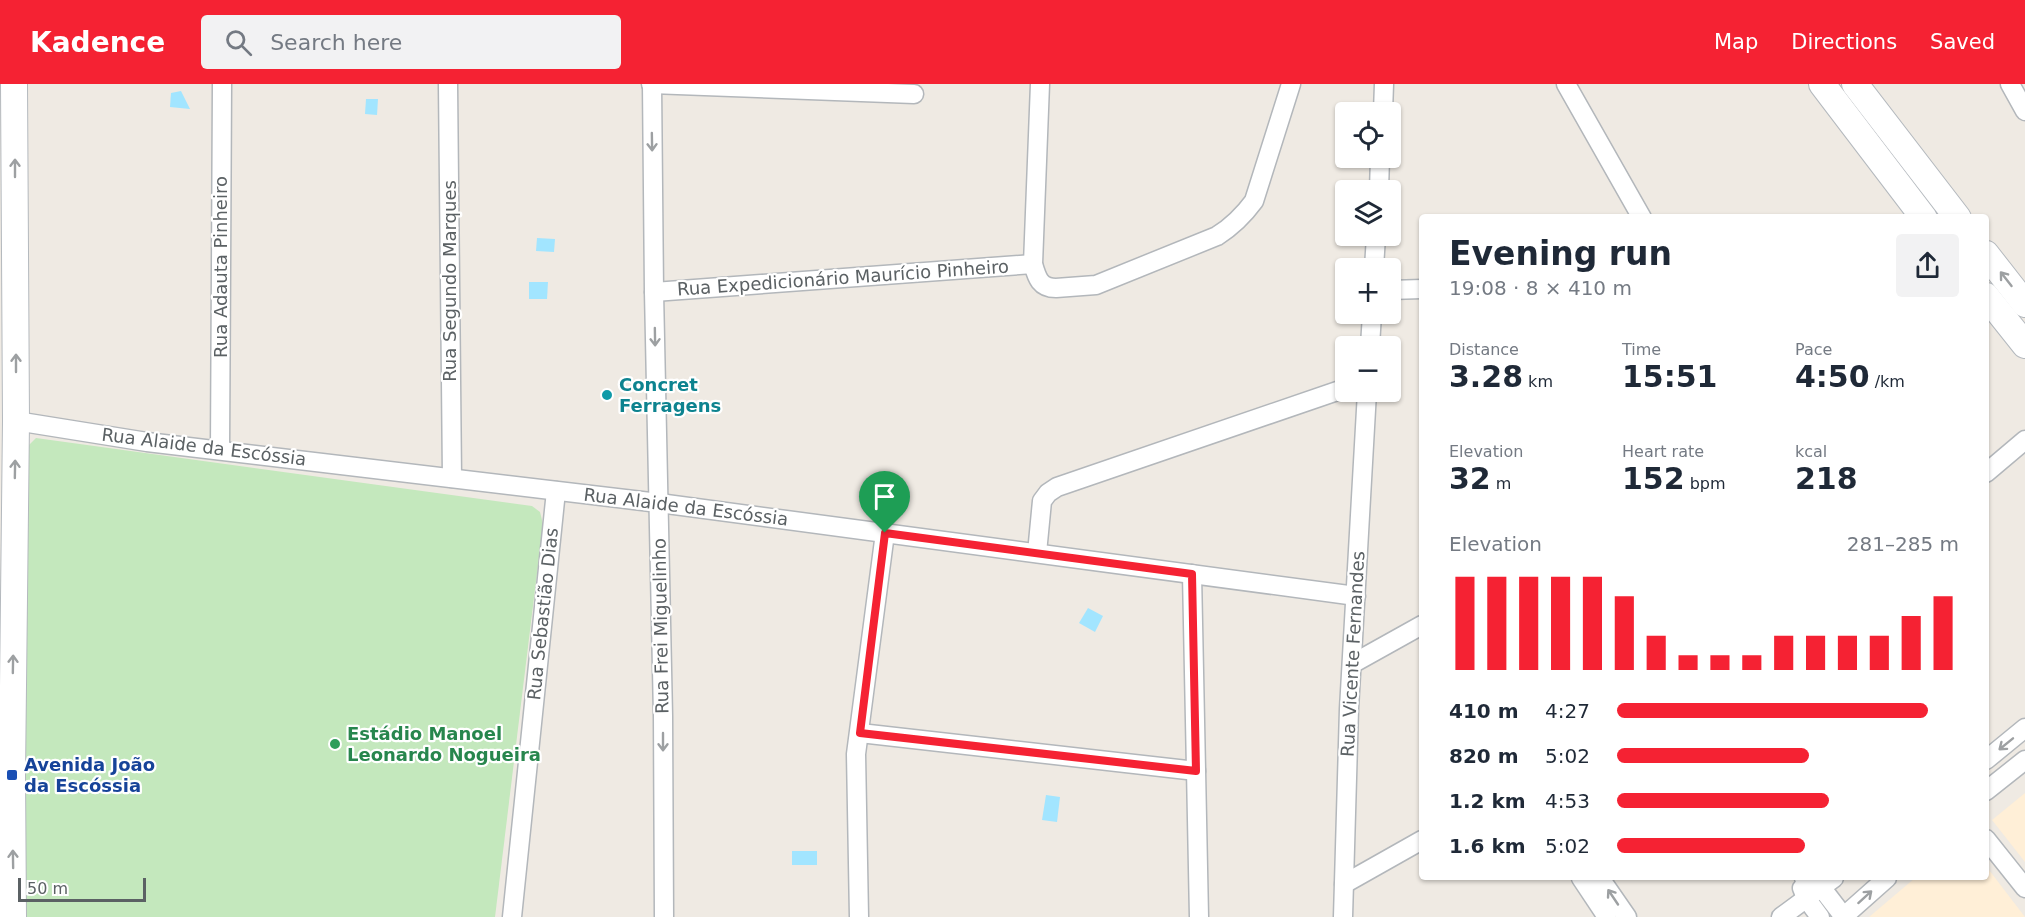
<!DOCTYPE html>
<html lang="en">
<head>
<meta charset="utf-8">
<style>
  :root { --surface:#fff; --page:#f2f2f3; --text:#1f2937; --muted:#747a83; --accent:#f52233 }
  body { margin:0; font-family:"DejaVu Sans",sans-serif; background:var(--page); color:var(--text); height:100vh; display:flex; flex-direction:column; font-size:22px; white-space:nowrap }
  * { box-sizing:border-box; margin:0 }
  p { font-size:20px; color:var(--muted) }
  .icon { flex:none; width:33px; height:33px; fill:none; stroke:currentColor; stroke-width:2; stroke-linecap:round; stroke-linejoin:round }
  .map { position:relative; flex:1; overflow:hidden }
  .sheet { position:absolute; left:1419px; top:130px; width:570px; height:666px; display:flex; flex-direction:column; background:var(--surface); border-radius:6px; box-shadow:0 2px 4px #0004 }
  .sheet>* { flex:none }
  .tools { position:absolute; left:1335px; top:18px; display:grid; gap:12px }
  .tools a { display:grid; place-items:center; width:66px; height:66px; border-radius:6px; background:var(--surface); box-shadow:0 2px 4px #0004; font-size:30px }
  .scale { position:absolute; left:18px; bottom:15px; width:128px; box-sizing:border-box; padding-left:6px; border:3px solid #5b6164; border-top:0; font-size:16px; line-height:21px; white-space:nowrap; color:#5b6164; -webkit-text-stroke:4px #fff; paint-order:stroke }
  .pin { position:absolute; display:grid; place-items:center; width:51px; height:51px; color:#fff; margin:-62px -26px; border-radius:50% 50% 50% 0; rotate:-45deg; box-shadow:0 0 6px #0007 }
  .pin .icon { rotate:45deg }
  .round { display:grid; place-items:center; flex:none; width:63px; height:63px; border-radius:6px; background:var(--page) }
  .overview { display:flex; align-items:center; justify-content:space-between; height:102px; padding:0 30px }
  h1 { font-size:33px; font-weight:800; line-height:45px }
  .metrics { display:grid; grid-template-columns:repeat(3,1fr); gap:9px; height:102px; padding:6px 30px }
  .metrics div { display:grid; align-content:center }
  .metrics b { font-size:30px; font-weight:800 }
  .metrics small { font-size:16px; font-weight:400 }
  .metrics p { font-size:16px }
  .chart { height:168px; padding:12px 30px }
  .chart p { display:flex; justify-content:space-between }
  .chart svg { width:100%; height:108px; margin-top:6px; stroke:var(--accent); stroke-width:6 }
  ul { padding:0 30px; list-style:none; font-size:20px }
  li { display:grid; grid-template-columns:96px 72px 1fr; align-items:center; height:45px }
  li i { height:15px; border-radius:8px; background:var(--accent) }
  header { display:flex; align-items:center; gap:36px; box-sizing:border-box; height:84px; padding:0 30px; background:var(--accent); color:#fff }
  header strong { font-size:28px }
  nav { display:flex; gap:33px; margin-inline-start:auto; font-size:21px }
  .search { width:420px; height:54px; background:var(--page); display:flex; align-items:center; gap:15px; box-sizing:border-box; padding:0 21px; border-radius:6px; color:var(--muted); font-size:22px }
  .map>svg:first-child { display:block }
  .commercial { fill:#ffefd7 }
  .green { fill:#c4e8bd }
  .water { fill:#a2e5ff }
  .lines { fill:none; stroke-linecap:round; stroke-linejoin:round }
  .minor-casing { stroke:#b3b7bb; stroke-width:21 }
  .secondary-casing { stroke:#b4b9be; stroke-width:28 }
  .minor { stroke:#fff; stroke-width:18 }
  .secondary { stroke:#fff; stroke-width:26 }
  .oneway { stroke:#9da0a2 }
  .route-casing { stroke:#fff; stroke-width:12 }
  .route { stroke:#f52233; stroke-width:8 }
  .culture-dot { fill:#0f9aa8; stroke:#fff; stroke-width:2 }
  .leisure-dot { fill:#2e9e5b; stroke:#fff; stroke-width:2 }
  .transit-dot { fill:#1a4fb4; stroke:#fff; stroke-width:2 }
  .labels { text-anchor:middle; stroke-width:4.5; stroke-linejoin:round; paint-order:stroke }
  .street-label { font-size:18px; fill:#5b6164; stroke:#fff }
  .culture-label { font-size:18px; font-weight:bold; fill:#0d838f; stroke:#fff; text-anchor:start }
  .leisure-label { font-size:18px; font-weight:bold; fill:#27864d; stroke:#fff; text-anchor:start }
  .transit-label { font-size:18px; font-weight:bold; fill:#164399; stroke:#fff; text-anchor:start }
</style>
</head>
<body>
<header>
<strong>Kadence</strong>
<div class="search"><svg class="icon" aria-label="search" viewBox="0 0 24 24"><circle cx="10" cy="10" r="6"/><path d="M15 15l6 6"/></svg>Search here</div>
<nav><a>Map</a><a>Directions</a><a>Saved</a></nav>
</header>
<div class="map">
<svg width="2025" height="833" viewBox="0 0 2025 833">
  <rect width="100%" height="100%" fill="#efeae3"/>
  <g class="commercial">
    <path d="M2025 709V778L1992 736Z"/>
    <path d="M1986 782 2025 833H1869L1915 794H1986Z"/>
  </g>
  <path class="green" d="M36 354 532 422 540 428 543 440 495 833H26V364Z"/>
  <g class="water">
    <path d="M181 7 190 25 170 23 171 9Z"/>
    <path d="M366 15H378L377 31 365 30Z"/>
    <path d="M537 154 555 155 554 168 536 167Z"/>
    <path d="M529 198H548L547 215H529Z"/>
    <path d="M1088 524 1103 532 1095 548 1079 539Z"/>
    <path d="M1046 711 1060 713 1057 738 1042 736Z"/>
    <rect x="792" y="767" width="25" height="14"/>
  </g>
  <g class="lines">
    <defs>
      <g id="minor">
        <path d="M448 0 452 394"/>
        <path d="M651 0 914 10"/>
        <path d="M652 0 654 208 663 632 664 833"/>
        <path d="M1040 0 1033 180C1037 194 1040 204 1056 204L1096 201 1217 152C1233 142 1243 132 1254 117L1291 0"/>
        <path d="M1566 0 1642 134"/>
        <path d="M2010 0 2025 27"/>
        <path d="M1383 28 1384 0"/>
        <path d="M1379 106 1380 74"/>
        <path d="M1374 184 1376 152"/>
        <path d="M1390 206 1422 205"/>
        <path d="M654 208 1033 180"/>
        <path d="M1370 262 1372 230"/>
        <path d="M16 337 147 358 659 419 1356 512"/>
        <path d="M220 366 222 0"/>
        <path d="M1986 389 2025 356"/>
        <path d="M1037 469 1042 417 1048 409 1057 403 1346 304"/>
        <path d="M1192 490 1199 833"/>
        <path d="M1352 580 1422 541"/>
        <path d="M860 649 1196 687"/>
        <path d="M1986 676 2025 644"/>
        <path d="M1986 707 2025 676"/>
        <path d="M1986 755 2025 804"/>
        <path d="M1581 794 1607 833"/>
        <path d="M1600 794 1627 833"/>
        <path d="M1804 794 1821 803 1844 833"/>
        <path d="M1344 800 1422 756"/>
        <path d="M1802 804 1806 814 1820 833"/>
        <path d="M512 833 556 407"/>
        <path d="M859 833 856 670 885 449"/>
        <path d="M1343 833 1349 625 1367 308"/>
        <path d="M1781 833 1834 794"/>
        <path d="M1843 833 1887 794"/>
      </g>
      <g id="secondary">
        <path d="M1822 0 1924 134"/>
        <path d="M1855 0 1958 134"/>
        <path d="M1986 170 2025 220"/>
        <path d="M1986 212 2025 261"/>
        <path d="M13 833 12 691 16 337 14 0"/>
      </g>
    </defs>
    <use href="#minor" class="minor-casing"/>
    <use href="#secondary" class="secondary-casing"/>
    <use href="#minor" class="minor"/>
    <use href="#secondary" class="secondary"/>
  </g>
  <defs><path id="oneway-shaft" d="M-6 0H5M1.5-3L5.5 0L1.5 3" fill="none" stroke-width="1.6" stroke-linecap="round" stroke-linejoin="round" transform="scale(1.5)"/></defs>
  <g class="oneway">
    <use href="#oneway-shaft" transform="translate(652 58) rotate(89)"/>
    <use href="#oneway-shaft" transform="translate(15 84) rotate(-90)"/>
    <use href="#oneway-shaft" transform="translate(2006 195) rotate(-128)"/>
    <use href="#oneway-shaft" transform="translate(655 253) rotate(89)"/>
    <use href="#oneway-shaft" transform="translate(16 279) rotate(-90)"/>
    <use href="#oneway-shaft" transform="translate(15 385) rotate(-89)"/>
    <use href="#oneway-shaft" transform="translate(13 580) rotate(-89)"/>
    <use href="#oneway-shaft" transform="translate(663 658) rotate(90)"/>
    <use href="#oneway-shaft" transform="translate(2006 660) rotate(141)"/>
    <use href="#oneway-shaft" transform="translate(13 775) rotate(-91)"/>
    <use href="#oneway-shaft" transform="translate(1613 813) rotate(-124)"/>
    <use href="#oneway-shaft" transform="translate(1865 813) rotate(-42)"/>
  </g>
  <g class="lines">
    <defs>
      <path id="route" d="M885 449 1192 490 1196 687 860 649Z"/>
    </defs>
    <use href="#route" class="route-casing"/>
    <use href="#route" class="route"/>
  </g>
  <circle class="culture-dot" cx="607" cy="311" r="6"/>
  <circle class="leisure-dot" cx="335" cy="660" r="6"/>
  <rect class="transit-dot" x="6" y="685" width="12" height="12" rx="3"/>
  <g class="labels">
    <g class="street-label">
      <text transform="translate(221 183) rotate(-90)" y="6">Rua Adauta Pinheiro</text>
      <text transform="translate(843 194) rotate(-4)" y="6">Rua Expedicionário Maurício Pinheiro</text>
      <text transform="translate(450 197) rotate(-90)" y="6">Rua Segundo Marques</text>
      <text transform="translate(204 363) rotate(7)" y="6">Rua Alaide da Escóssia</text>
      <text transform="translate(686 423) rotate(7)" y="6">Rua Alaide da Escóssia</text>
      <text transform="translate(543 530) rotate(-84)" y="6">Rua Sebastião Dias</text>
      <text transform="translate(661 542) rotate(-91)" y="6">Rua Frei Miguelinho</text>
      <text transform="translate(1353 570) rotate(-87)" y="6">Rua Vicente Fernandes</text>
    </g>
    <g class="culture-label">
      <text x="619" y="307">Concret<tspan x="619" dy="21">Ferragens</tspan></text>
    </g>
    <g class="leisure-label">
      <text x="347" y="656">Estádio Manoel<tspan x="347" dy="21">Leonardo Nogueira</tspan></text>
    </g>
    <g class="transit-label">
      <text x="24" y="687">Avenida João<tspan x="24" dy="21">da Escóssia</tspan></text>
    </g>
  </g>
</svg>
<div class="tools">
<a><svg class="icon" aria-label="locate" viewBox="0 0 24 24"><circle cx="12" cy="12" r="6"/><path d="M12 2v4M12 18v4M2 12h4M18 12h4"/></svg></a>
<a><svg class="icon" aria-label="layers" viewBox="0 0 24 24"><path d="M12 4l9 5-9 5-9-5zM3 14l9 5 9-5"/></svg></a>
<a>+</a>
<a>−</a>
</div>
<div class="scale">50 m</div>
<div class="pin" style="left:885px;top:449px;background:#1e9e55"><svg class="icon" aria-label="arrive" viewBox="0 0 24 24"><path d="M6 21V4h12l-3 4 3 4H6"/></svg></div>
<section class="sheet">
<div class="overview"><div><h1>Evening run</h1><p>19:08 · 8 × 410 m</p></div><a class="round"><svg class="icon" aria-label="share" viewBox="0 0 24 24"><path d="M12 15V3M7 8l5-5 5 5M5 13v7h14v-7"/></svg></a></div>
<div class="metrics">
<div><p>Distance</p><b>3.28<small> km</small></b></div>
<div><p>Time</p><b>15:51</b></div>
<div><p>Pace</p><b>4:50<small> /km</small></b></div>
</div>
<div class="metrics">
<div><p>Elevation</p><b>32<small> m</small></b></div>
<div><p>Heart rate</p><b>152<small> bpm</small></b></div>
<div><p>kcal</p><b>218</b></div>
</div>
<div class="chart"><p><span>Elevation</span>281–285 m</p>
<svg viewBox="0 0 160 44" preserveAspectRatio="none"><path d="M5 44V6M15 44V6M25 44V6M35 44V6M45 44V6M55 44V14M65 44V30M75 44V38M85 44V38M95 44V38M105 44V30M115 44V30M125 44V30M135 44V30M145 44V22M155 44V14"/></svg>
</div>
<ul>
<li><b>410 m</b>4:27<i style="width:91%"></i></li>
<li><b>820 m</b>5:02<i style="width:56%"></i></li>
<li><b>1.2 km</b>4:53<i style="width:62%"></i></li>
<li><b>1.6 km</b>5:02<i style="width:55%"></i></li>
</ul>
</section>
</div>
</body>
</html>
